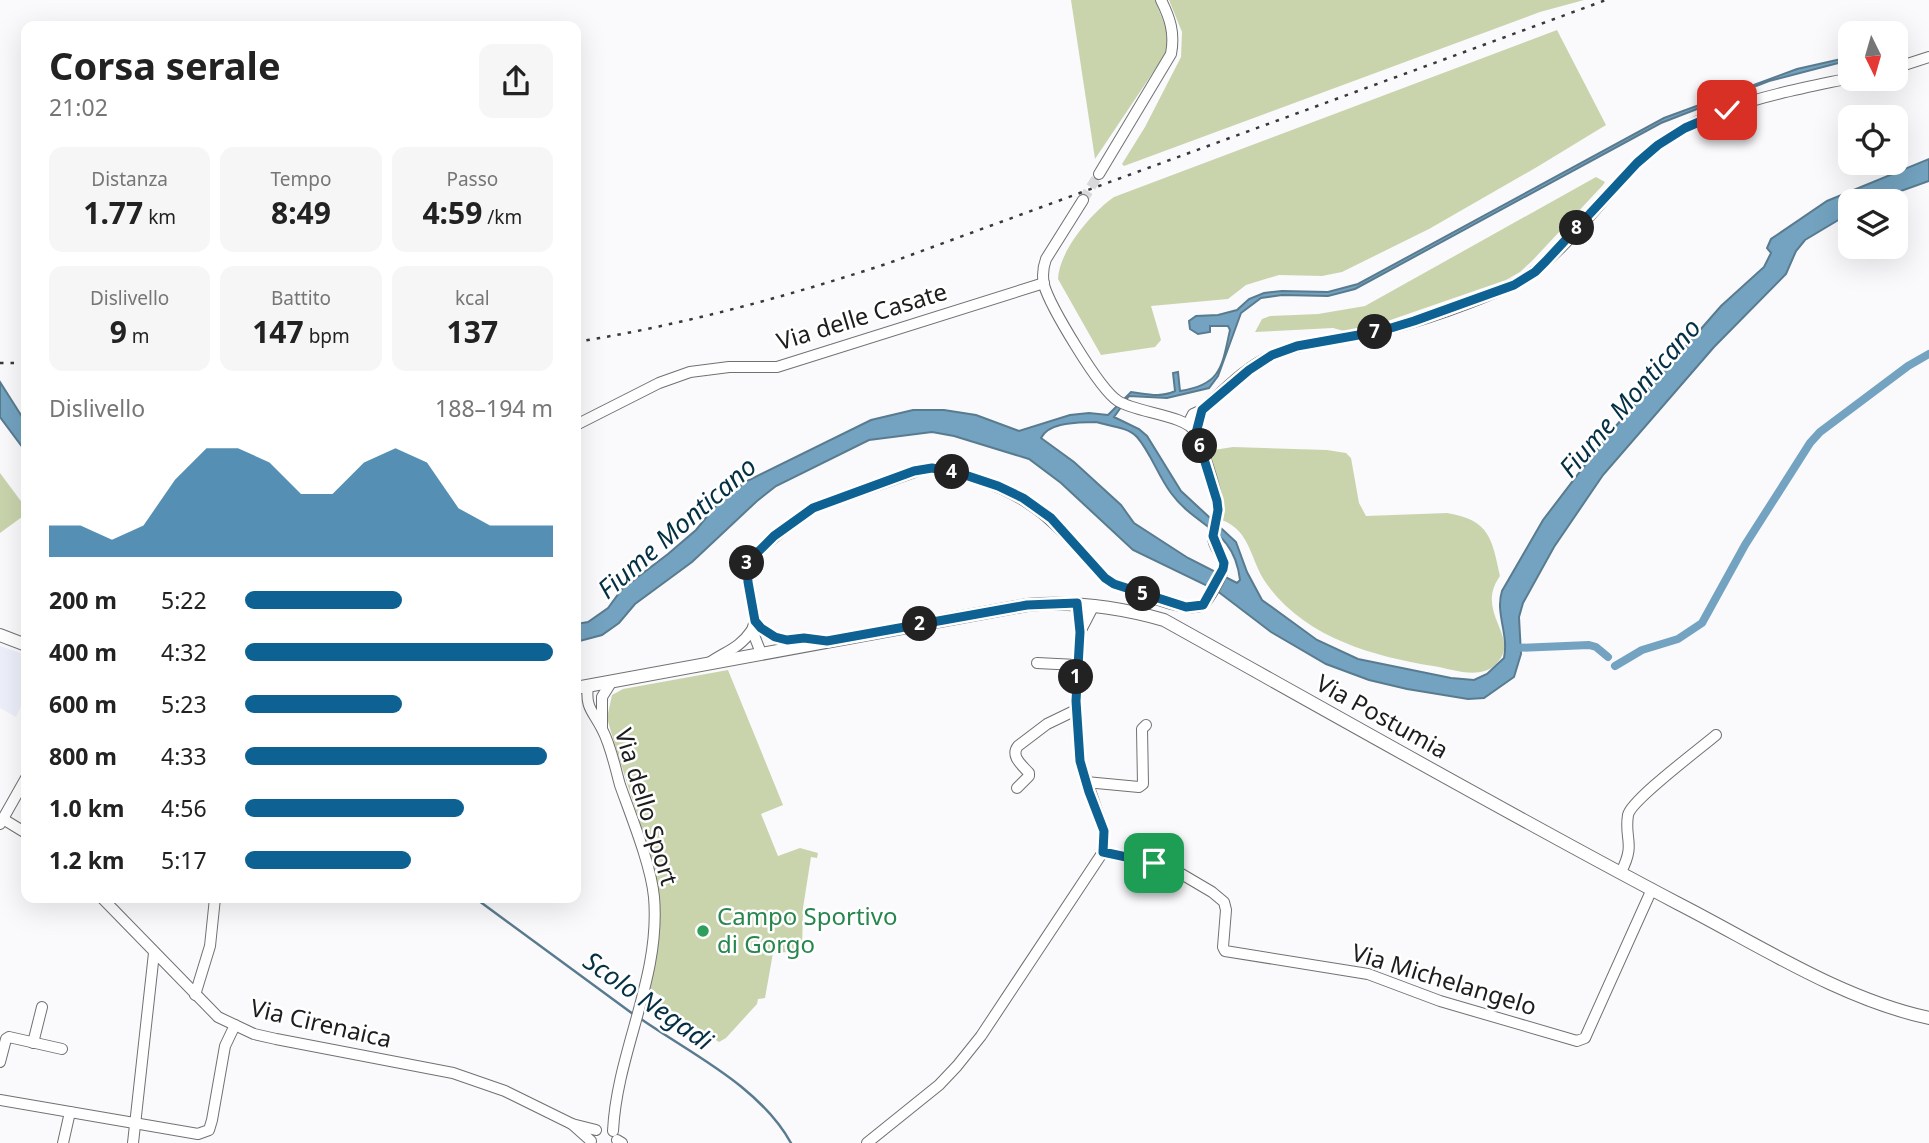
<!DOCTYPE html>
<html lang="it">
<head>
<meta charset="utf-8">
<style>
  :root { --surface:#fff; --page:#f6f6f6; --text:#222; --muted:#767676; --accent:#0e6193 }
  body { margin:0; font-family:"Noto Sans",sans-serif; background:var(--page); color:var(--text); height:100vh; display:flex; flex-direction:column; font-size:26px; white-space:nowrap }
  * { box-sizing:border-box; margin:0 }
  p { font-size:23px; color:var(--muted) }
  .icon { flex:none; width:38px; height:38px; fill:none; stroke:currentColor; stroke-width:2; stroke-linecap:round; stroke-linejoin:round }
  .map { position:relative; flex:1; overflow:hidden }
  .side { position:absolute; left:21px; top:21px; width:560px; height:882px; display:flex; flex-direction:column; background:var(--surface); border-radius:14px; box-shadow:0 7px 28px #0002 }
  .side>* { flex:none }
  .needle { width:46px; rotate:175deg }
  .buttons { position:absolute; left:1838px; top:21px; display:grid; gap:14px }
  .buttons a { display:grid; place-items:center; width:70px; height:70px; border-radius:14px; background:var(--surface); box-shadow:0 7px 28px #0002; font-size:35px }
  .pin { position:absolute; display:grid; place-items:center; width:60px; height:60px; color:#fff; margin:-30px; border-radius:14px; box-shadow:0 4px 10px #0006 }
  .km { position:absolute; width:35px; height:35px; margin:-18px; border-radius:50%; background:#222; color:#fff; font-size:19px; line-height:35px; text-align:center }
  .round { display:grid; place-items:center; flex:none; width:74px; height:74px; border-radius:14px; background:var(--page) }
  .head { display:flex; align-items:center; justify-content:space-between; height:119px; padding:0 28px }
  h1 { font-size:38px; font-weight:700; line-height:52px }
  .metrics { display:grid; grid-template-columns:repeat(3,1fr); gap:10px; height:119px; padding:7px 28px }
  .metrics div { display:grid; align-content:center; border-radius:14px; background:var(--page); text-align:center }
  .metrics b { font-size:30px; font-weight:700 }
  .metrics small { font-size:19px; font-weight:400 }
  .metrics p { font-size:19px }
  .chart { height:196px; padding:14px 28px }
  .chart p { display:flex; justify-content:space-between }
  .chart svg { width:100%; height:126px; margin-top:7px; fill:var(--accent); opacity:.7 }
  ul { padding:0 28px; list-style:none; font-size:23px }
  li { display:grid; grid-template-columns:112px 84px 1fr; align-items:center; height:52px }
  li i { height:18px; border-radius:9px; background:var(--accent) }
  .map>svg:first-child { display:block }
  .built { fill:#edf0fa }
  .green { fill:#c9d4ad }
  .water { fill:#73a3c0; stroke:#597b8f; stroke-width:2; fill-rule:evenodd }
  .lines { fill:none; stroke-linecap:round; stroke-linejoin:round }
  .stream { stroke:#597b8f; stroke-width:2.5 }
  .canal { stroke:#73a3c0; stroke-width:8 }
  .minor-tunnel { stroke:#d9d9dc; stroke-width:10; stroke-dasharray:10 5; stroke-linecap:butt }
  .minor-casing { stroke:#707173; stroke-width:12 }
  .major-casing { stroke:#707173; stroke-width:14 }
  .minor { stroke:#fff; stroke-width:10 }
  .major { stroke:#fff; stroke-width:12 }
  .rail { stroke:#39393b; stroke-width:2.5; stroke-dasharray:3.5 7; stroke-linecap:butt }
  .route-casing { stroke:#fff; stroke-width:14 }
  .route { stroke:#0e6193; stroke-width:9 }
  .leisure-dot { fill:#2e9e5b; stroke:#fff; stroke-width:2.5 }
  .labels { text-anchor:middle; stroke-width:5; stroke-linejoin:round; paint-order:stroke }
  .street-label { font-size:24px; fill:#1d1d1e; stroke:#fff }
  .leisure-label { font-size:24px; fill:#27864d; stroke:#fff; text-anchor:start }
  .water-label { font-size:26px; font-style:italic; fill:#043044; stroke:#fff }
</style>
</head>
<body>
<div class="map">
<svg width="1929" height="1143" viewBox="0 0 1929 1143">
  <rect width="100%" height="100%" fill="#fafafd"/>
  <path class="built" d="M0 646 26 655V695L16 717 0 708Z"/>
  <g class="green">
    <path d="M1071 0H1155L1169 36 1166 53 1095 159Z"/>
    <path d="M1169 0H1584L1540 12 1124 166 1122 164 1145 127 1181 57 1182 32Z"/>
    <path d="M1557 30 1606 125 1537 167 1429 229 1342 272 1322 276 1279 275 1246 285 1228 299 1151 306 1161 340 1155 347 1101 355 1058 279C1059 251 1092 212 1114 197Z"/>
    <path d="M1596 177 1605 182 1603 185 1532 261 1520 272 1506 280 1376 325 1344 331 1333 328 1255 332 1262 319 1270 316 1318 314 1365 306Z"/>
    <path d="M1233 447 1327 450 1346 453 1351 458 1359 503 1366 516 1447 513C1490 520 1492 539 1500 576 1473 614 1524 638 1495 665 1479 680 1452 669 1433 666 1372 656 1304 637 1266 583 1250 560 1251 531 1222 520V509L1207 451Z"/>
    <path d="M0 473 26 508V514L0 533Z"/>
    <path d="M728 670 783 805 761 814 778 856 800 848 818 853 817 858 811 857 803 908 802 951 773 953 765 998 758 999 757 1004 726 1038 719 1042 666 1007H662L661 996 650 989C651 964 661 941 659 915 653 848 625 783 607 718L612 695 623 689Z"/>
  </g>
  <g class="water">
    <path d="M1850 57V60L1769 81 1661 123 1355 289 1328 296 1282 295 1261 298 1241 313 1218 376 1209 388 1167 398 1129 396 1114 417 1139 429 1147 436 1181 491 1236 542 1247 572 1262 600 1317 640 1358 659 1451 678 1474 680 1487 674 1504 658C1509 634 1495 613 1502 591L1543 520 1608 435 1721 306 1764 267 1771 253 1767 248 1771 239 1827 201 1929 159V181L1873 201H1850V213L1805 240 1796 251 1786 274 1714 347 1603 475 1554 547 1523 603 1519 617 1521 654 1514 677 1484 698 1468 699 1407 689 1369 680 1326 664 1271 632 1216 590 1133 550 1061 483 1029 459 954 436 932 432 869 440 776 486 757 501 692 562 635 604 619 623 602 635 576 642V624L588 622 608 608 622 589 668 554 696 530 718 503 745 482 871 420 913 410H944L976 415 1019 431 1070 415 1089 413 1108 415 1131 392C1147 394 1161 398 1175 391L1173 373 1178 372 1180 391C1221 385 1222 367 1230 330L1228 326H1210V332L1198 334 1190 329 1189 321 1196 316 1218 315 1237 310 1249 299 1264 293 1282 291 1328 292 1358 284 1664 118 1797 69ZM1096 422C1109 426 1128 427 1137 437 1151 453 1158 476 1171 493 1197 529 1234 528 1240 580L1237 583 1188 558 1134 523 1121 505 1074 462 1041 438C1049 421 1079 423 1096 422Z"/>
    <path d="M0 382 26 423V452L0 417Z"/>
  </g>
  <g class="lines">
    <g class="stream">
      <path d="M475 898 633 1014"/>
      <path d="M641 1019C693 1055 759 1086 791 1143"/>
    </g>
    <g class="canal">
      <path d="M1515 648 1589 645 1596 647 1608 657"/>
      <path d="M1615 666 1642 650 1678 639 1702 623 1745 545 1810 443 1820 432 1908 366 1929 354"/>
    </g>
    <path class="minor-tunnel" d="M1083 200 1099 174"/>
    <defs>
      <g id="minor">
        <path d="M1895 68 1929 57"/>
        <path d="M1099 174 1171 54C1175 33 1170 18 1161 0"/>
        <path d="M1188 424 1193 414 1202 410C1223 391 1246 366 1273 355 1308 340 1345 340 1381 331 1422 321 1473 303 1512 285 1556 265 1601 199 1636 164 1691 108 1776 94 1850 78"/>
        <path d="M576 425 659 383 690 372 729 367H777L1044 283"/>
        <path d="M760 628C765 631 770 635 775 637 788 643 806 638 821 640"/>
        <path d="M761 653 752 630 755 621 746 567 750 558 756 553 789 525 813 508 923 469C942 467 959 473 977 479 1040 500 1062 531 1105 578L1114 584C1133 590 1183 613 1201 606 1208 603 1224 573 1224 565 1223 554 1212 547 1213 535 1213 526 1217 518 1218 509 1218 495 1202 445 1195 432 1186 415 1137 413 1118 401 1099 389 1050 306 1044 285 1042 275 1043 267 1046 259L1083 200"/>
        <path d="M709 663C726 651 739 649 752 630"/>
        <path d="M1037 663 1077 665"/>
        <path d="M588 686C585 708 593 711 602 729 611 746 615 767 620 785 631 816 651 865 654 897 661 978 617 1051 613 1131"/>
        <path d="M602 726V697L612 681"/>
        <path d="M1086 782 1139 787 1143 784 1142 729 1146 725"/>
        <path d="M1017 788 1029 776V773C1022 765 1010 756 1018 746L1047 724 1076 710"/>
        <path d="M3 819 26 833"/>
        <path d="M0 824 26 778"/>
        <path d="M1103 852 1173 869 1212 892 1224 902 1226 910 1223 947 1225 951 1368 974 1440 1001 1577 1041 1585 1038 1652 889"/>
        <path d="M1621 872C1636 843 1624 840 1628 815 1631 800 1701 748 1716 735"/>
        <path d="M102 898 218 1017 254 1034 276 1039 453 1073 505 1091 572 1124"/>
        <path d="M195 995 210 946 215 898"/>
        <path d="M33 1043 42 1007"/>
        <path d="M0 1062 6 1039 9 1037 62 1049"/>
        <path d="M0 1100 198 1134 209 1130 212 1120 225 1046 235 1025"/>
        <path d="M617 1140 622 1143"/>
        <path d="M591 1141 572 1124 596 1130"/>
        <path d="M63 1143 70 1112"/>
        <path d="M133 1143 154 953"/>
        <path d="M867 1143 939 1085 957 1066 981 1036 1103 852 1104 831 1080 761 1076 701 1080 632 1094 605"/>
      </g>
      <g id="major">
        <path d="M0 635 26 645"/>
        <path d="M576 688 1027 605C1075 601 1118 607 1164 620 1335 715 1506 813 1679 904 1759 945 1841 999 1929 1018"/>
      </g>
    </defs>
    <use href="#minor" class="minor-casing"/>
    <use href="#major" class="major-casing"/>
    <use href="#minor" class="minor"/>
    <use href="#major" class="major"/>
    <g class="rail">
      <path d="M576 342C682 325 786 297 889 263L1606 0"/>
      <path d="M0 363H26"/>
    </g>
  </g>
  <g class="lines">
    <defs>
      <path id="route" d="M1154 863 1103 852 1104 831 1089 792 1080 761 1076 701 1080 632 1077 603 1027 605 827 641 804 638 787 640 775 637 761 628 755 621 748 582 747 563 774 536 813 508 914 471 932 468 959 473 998 486 1023 498 1051 518 1105 578 1114 584 1186 607 1203 605 1223 569 1224 563 1213 536 1218 510 1217 501 1196 433 1202 410 1249 370 1272 355 1297 346 1381 331 1414 321 1514 285 1535 272 1546 261 1637 163 1658 145 1685 128 1727 110"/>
    </defs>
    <use href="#route" class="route-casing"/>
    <use href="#route" class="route"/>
  </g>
  <circle class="leisure-dot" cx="703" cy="931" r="7"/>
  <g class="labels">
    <g class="street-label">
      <text transform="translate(862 317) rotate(-17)" y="8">Via delle Casate</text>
      <text transform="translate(1382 717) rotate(29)" y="8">Via Postumia</text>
      <text transform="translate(646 807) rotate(73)" y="8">Via dello Sport</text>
      <text transform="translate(1444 980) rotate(17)" y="8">Via Michelangelo</text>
      <text transform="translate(321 1024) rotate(13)" y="8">Via Cirenaica</text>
    </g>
    <g class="leisure-label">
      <text x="717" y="925">Campo Sportivo<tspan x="717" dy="28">di Gorgo</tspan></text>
    </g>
    <g class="water-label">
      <text transform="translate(1630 398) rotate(-49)" y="9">Fiume Monticano</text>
      <text transform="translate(677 528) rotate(-41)" y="9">Fiume Monticano</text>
      <text transform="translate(648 1001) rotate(35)" y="9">Scolo Negadi</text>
    </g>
  </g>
</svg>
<div class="buttons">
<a><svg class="needle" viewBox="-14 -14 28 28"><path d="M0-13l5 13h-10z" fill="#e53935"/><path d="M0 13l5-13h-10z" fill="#767676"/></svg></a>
<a><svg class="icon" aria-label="locate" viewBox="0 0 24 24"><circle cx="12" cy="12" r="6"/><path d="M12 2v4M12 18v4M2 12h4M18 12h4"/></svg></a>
<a><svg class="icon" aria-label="layers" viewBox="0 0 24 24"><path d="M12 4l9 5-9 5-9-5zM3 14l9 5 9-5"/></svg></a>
</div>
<div class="pin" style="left:1154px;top:863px;background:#1e9e55"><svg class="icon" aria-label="arrive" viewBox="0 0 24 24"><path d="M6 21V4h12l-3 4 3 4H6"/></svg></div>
<div class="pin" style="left:1727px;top:110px;background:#d93025"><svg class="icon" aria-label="check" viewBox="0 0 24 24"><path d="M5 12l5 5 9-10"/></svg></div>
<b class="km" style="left:1076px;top:677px">1</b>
<b class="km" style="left:920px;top:624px">2</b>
<b class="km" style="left:747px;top:563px">3</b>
<b class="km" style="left:952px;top:472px">4</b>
<b class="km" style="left:1143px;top:594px">5</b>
<b class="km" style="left:1200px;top:446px">6</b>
<b class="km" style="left:1375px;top:332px">7</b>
<b class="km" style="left:1577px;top:228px">8</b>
<section class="side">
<div class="head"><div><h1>Corsa serale</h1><p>21:02</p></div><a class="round"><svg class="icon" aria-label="share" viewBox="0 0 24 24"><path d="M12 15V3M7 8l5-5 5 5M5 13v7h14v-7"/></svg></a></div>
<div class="metrics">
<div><p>Distanza</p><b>1.77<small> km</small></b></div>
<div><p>Tempo</p><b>8:49</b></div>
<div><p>Passo</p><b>4:59<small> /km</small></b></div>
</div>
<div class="metrics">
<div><p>Dislivello</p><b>9<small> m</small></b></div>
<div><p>Battito</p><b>147<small> bpm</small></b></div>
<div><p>kcal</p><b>137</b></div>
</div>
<div class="chart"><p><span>Dislivello</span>188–194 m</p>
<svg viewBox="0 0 160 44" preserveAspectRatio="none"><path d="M0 44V33L10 33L20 38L30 33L40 17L50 6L60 6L70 11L80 22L90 22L100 11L110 6L120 11L130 27L140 33L150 33L160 33V44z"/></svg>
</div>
<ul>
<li><b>200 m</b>5:22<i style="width:51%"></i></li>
<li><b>400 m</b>4:32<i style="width:100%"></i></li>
<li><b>600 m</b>5:23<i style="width:51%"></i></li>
<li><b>800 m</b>4:33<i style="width:98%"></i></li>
<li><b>1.0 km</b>4:56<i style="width:71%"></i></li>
<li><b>1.2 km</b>5:17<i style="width:54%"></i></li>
</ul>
</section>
</div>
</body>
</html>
